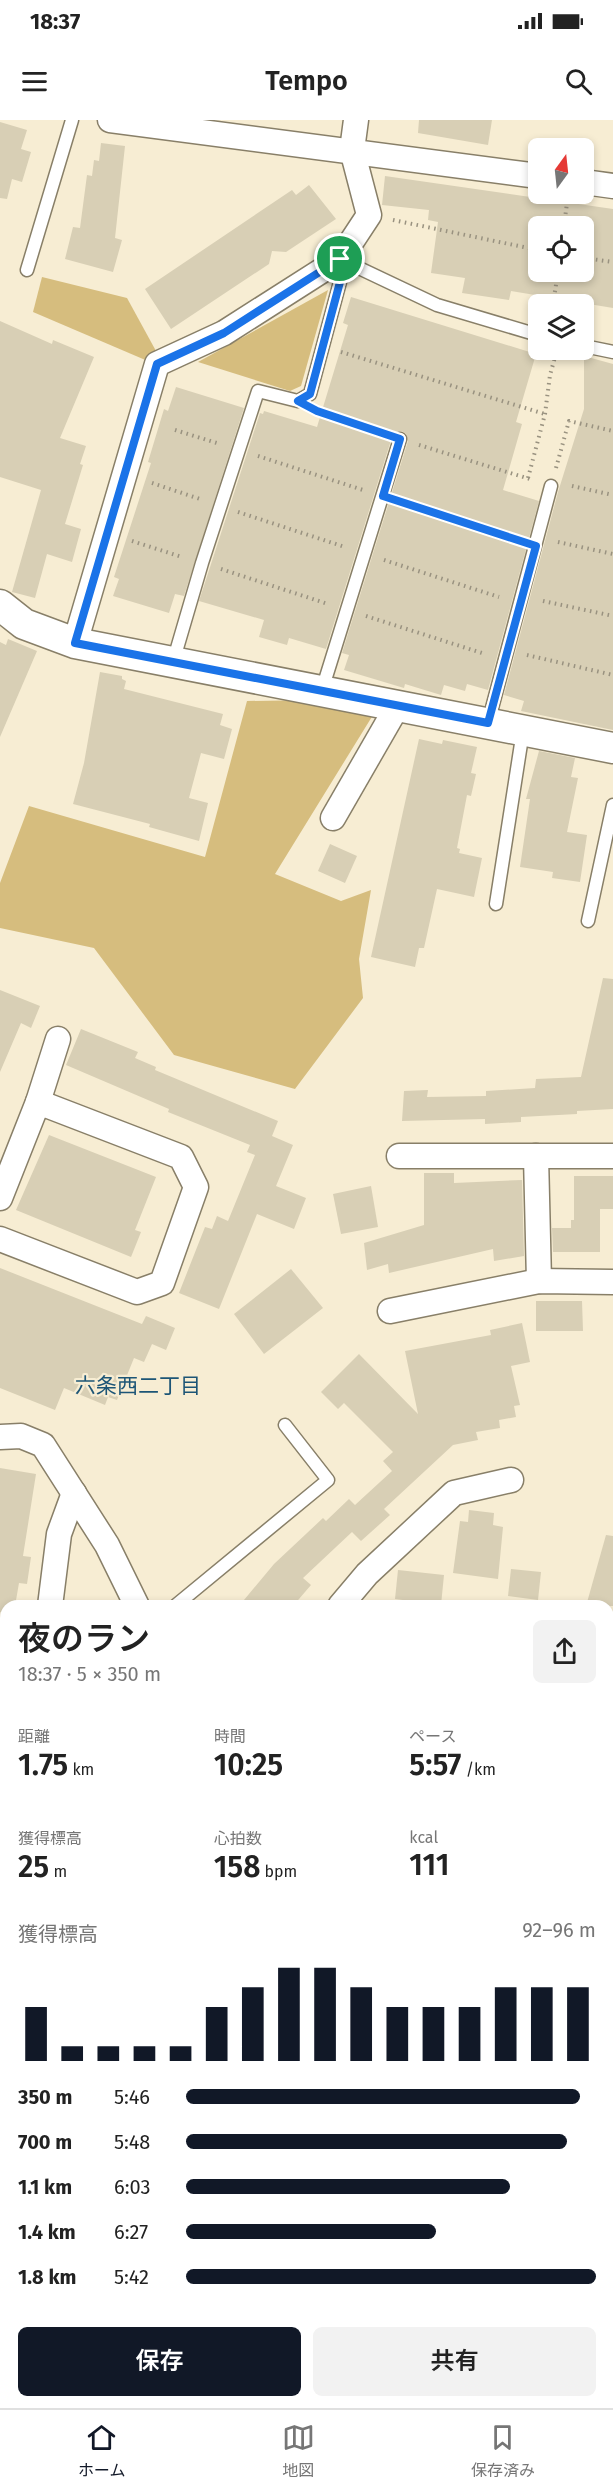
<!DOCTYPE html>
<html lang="ja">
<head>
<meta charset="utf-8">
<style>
  :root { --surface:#fff; --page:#f2f2f2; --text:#222; --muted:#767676; --line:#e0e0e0; --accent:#111827 }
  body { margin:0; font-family:"Fira Sans","Noto Sans JP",sans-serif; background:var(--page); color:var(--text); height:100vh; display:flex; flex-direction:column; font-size:22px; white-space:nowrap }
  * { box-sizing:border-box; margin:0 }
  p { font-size:20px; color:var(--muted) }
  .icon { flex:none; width:33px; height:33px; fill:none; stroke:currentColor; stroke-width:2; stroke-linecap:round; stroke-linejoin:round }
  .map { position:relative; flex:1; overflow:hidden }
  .drawer { position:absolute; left:0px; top:1480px; width:614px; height:808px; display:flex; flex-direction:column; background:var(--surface); border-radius:18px 18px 0 0; box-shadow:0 3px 9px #0003 }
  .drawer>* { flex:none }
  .needle { width:39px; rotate:15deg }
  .buttons { position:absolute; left:528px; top:18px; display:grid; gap:12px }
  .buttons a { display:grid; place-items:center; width:66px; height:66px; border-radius:9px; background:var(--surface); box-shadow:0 3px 9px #0003; font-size:30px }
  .pin { position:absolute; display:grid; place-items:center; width:51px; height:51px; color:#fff; margin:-26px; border:3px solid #fff; border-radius:50%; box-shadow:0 2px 6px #0007 }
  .round { display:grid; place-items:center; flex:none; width:63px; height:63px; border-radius:9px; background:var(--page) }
  .head { display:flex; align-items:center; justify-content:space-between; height:102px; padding:0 18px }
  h1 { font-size:33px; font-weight:600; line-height:45px }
  .metrics { display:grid; grid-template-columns:repeat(3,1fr); gap:9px; height:102px; padding:6px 18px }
  .metrics div { display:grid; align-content:center }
  .metrics b { font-size:30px; font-weight:600 }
  .metrics small { font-size:16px; font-weight:400 }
  .metrics p { font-size:16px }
  .chart { height:168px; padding:12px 18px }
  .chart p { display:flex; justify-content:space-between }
  .chart svg { width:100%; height:108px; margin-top:6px; stroke:var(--accent); stroke-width:6 }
  .cta { display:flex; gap:12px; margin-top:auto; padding:12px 18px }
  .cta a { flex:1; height:69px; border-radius:9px; background:var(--accent); color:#fff; font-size:24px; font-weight:600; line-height:69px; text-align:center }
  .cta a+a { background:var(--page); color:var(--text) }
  ul { padding:0 18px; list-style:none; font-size:20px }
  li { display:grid; grid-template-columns:96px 72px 1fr; align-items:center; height:45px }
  li i { height:15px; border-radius:8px; background:var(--accent) }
  .status { display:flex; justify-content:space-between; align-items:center; height:42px; padding:0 30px; background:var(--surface); direction:ltr }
  .status svg { height:16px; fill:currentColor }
  header { display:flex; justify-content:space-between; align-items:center; height:78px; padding:0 18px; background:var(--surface); font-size:27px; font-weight:600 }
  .dock { display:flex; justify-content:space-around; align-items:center; height:84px; border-top:2px solid var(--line); background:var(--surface); font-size:16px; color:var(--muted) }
  .dock a { display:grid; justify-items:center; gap:3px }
  .dock .current { color:var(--accent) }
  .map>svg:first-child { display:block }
  .green { fill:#d6bd7e }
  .building { fill:#d8cfb5; fill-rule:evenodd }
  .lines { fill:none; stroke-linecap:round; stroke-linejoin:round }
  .service-casing { stroke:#887f68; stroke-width:15 }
  .minor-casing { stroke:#887f68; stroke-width:27 }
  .tertiary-casing { stroke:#887f68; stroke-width:33 }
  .path { stroke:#999280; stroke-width:4; stroke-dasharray:1.5 4.5; stroke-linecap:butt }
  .service { stroke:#fff; stroke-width:12 }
  .minor { stroke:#fff; stroke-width:24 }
  .tertiary { stroke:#fff; stroke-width:30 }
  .route-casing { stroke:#fff; stroke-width:12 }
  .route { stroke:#1a73e8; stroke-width:8 }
  .labels { text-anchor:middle; stroke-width:4.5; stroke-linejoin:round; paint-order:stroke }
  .neighbourhood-label { font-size:21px; fill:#1d5576; stroke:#f7edd3 }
</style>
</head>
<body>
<div class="status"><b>18:37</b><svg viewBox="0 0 49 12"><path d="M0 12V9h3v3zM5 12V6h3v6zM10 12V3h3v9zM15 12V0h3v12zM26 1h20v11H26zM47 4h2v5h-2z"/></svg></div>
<header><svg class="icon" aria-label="menu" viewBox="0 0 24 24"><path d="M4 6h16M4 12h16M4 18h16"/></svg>Tempo<svg class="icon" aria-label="search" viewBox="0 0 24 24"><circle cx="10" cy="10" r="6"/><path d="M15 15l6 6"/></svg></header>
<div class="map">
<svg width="613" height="2288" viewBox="0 0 613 2288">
  <rect width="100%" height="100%" fill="#f7edd3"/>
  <g class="green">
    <path d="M42 157 127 178 156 231 150 242 33 192Z"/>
    <path d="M328 170 301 266 290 271 198 242Z"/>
    <path d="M313 580 373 595 275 754 341 781 371 770 359 839 363 878 295 969 174 935 94 828 0 808V763L29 686 205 737 247 581Z"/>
  </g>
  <g class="building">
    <path d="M419 0H492L488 25 418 13Z"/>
    <path d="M0 2 27 10 21 29 31 32 22 62 12 59 7 79 0 78Z"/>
    <path d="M101 23 125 26 115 118 122 120 113 152 65 139 73 107 80 108 87 55 92 56 94 40 99 41Z"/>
    <path d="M385 56 613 89V188L511 171 509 180 462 173 465 158 431 153 438 102 428 100 429 90 382 85ZM538 106H584V152H538Z"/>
    <path d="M309 65 336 99 286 132 272 131 269 144 171 209 145 169 292 70 296 75Z"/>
    <path d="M351 177 536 234 516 302 522 304 503 370 539 381 488 570 467 564 465 571 444 565 441 575 405 564 404 568 344 550 349 535 342 533 408 321 406 314 402 311 395 313 392 317 326 529 289 518 287 525 259 517 264 500 199 481 260 293 263 294 264 291 317 307 348 205 343 203Z"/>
    <path d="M0 201 52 224 53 220 94 237 60 318 86 326 80 344 83 345 65 404 81 409 72 442 47 434 35 478 12 472 41 370 0 357Z"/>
    <path d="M584 236 613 244V610L521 591 524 581 504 575 558 372 584 289Z"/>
    <path d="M176 267 244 288 184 476 175 474 169 493 113 476 119 459 114 457 151 343 148 342 164 289 168 291Z"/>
    <path d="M8 519 37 531 0 617V522L6 525Z"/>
    <path d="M100 552 122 556V559L126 561 124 569 223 594 220 605 232 609 224 639 201 633 189 678 208 683 199 721 149 707 150 704 73 684 84 643Z"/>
    <path d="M419 619 442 624 443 620 477 627 471 653 476 654 471 676 467 675 457 728 460 729 459 733 482 738 474 777 437 769 424 828H419L415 847 371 837Z"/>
    <path d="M539 631 575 638 571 657 578 658 567 712 587 715 580 762 552 758 553 752 520 747 530 679H526Z"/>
    <path d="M330 724 357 736 345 763 318 751Z"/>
    <path d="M603 858 613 859V989L577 991V994L521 997V1002L485 1004V999L402 1001 404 971 428 970 427 977 486 976V971L535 968 536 959 581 957Z"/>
    <path d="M0 870 40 886 31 908 21 903 0 952Z"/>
    <path d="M81 909 138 932 135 938 156 947 155 950 278 1001 272 1016 293 1025 276 1066 306 1078 294 1109 257 1094 219 1189 179 1173 205 1107 212 1109 217 1096 228 1101 255 1035 247 1032 250 1025 168 992 169 989 66 945Z"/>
    <path d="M49 1015 156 1057 135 1110 141 1112 131 1137 16 1090Z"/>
    <path d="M424 1053H454V1063L522 1060 524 1136 494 1141 493 1129 389 1153 388 1144 367 1150 364 1123 424 1105Z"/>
    <path d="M574 1056H613V1089H600V1132H553L552 1108H571V1100H574Z"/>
    <path d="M371 1066 378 1107 341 1114 333 1074Z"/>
    <path d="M0 1148 142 1204 146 1196 175 1208 166 1230 152 1224 144 1242 134 1238 117 1280 108 1277 105 1285 64 1268 55 1290 0 1268Z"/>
    <path d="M291 1149 323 1188 264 1234 234 1194Z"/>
    <path d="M536 1181H582L583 1211H536Z"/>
    <path d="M522 1203 530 1242 511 1246 520 1285 514 1286 516 1297 499 1300 500 1308 476 1312 478 1320 453 1325 384 1389 390 1395 361 1421 352 1412 303 1458 311 1465 293 1486H239L274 1444 323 1398 326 1401 349 1379 355 1385 392 1351 383 1341 393 1332 344 1283 338 1289 321 1272 359 1234 418 1294 405 1231 491 1215 490 1210Z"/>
    <path d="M0 1348 36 1354 23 1436 31 1437 27 1464 19 1463 15 1486H6V1493L0 1492Z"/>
    <path d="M469 1390 494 1393 493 1405 503 1407 498 1459 453 1453 460 1401 468 1402Z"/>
    <path d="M606 1415 613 1416V1486H586Z"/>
    <path d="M511 1449 541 1452 538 1480 508 1476Z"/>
    <path d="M398 1450 444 1455 441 1485 395 1479Z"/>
  </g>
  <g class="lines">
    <defs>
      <g id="service">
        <path d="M27 150 72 0"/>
        <path d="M584 226 613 232"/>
        <path d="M173 542 202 443 258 271 298 281 310 274 340 162V139L437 185 538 215"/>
        <path d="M322 570 400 319"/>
        <path d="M488 603 551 366"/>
        <path d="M496 784 523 611"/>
        <path d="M588 801 613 685"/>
        <path d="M175 1486 328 1360 285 1305"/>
        <path d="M608 1783 613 1782"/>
      </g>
      <g id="minor">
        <path d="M110 0 538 56"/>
        <path d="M584 62 613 66"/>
        <path d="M75 523 157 244 224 213 340 139 369 95 352 30 356 0"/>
        <path d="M333 698 398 585"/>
        <path d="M38 982 58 919"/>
        <path d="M399 1036H613"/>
        <path d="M536 1036 539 1161"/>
        <path d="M0 1078 38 982 181 1037 196 1067 162 1163 137 1172 0 1119"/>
        <path d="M390 1191 539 1161 613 1162"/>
        <path d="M0 1317 21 1316 43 1325 107 1425 137 1486"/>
        <path d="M50 1486 59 1414 74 1373"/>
        <path d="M340 1486 367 1454 454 1373 511 1360"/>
        <path d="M608 1607 613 1606"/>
        <path d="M0 1737 6 1746"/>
        <path d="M608 1893 613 1894"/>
        <path d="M0 1983 6 1977"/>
      </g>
      <g id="tertiary">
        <path d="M0 485 24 504 75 523 613 628"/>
        <path d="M0 1875 6 1877"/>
      </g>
    </defs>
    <use href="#service" class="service-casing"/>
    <use href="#minor" class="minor-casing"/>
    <use href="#tertiary" class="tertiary-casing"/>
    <g class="path">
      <path d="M393 100 538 130"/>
      <path d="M564 106 567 83"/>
      <path d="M584 138 613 142"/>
      <path d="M553 184 558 152"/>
      <path d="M341 232 545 294"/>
      <path d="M320 292 381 313"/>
      <path d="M175 310 220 324"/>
      <path d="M419 325 533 360"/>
      <path d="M258 336 363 370"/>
      <path d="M556 348 569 301 613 311"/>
      <path d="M528 358 545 294 550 255 557 230"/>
      <path d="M152 363 200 379"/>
      <path d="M572 366 613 375"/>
      <path d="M401 382 517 420"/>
      <path d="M238 392 345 427"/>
      <path d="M132 421 182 437"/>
      <path d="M558 422 613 434"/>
      <path d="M384 440 499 477"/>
      <path d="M221 449 328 484"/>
      <path d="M543 481 613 496"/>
      <path d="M366 496 485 534"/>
      <path d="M527 535 613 555"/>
    </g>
    <use href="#service" class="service"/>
    <use href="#minor" class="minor"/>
    <use href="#tertiary" class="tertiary"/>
  </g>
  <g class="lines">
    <defs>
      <path id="route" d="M340 139V162L310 274 298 281 317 291 400 319 383 376 536 426 488 603 75 523 157 244 224 213Z"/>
    </defs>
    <use href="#route" class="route-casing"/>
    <use href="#route" class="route"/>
  </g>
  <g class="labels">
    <g class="neighbourhood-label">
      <text x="138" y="1273">六条西二丁目</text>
    </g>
  </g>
</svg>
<div class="buttons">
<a><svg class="needle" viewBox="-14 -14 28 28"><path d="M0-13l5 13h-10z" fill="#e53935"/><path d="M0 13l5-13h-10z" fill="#767676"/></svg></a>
<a><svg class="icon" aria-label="locate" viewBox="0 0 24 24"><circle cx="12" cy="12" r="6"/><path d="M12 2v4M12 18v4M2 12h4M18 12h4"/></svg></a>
<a><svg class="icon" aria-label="layers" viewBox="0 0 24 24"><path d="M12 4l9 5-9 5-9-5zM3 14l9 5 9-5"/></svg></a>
</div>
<div class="pin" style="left:340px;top:139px;background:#1e9e55"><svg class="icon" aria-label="arrive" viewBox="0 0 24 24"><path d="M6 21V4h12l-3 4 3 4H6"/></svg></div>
<section class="drawer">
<div class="head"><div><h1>夜のラン</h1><p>18:37 · 5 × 350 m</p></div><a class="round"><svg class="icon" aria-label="share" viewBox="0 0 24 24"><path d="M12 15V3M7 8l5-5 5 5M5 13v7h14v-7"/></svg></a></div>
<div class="metrics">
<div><p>距離</p><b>1.75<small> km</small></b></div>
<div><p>時間</p><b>10:25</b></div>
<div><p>ペース</p><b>5:57<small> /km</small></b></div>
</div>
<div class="metrics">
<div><p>獲得標高</p><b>25<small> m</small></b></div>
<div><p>心拍数</p><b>158<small> bpm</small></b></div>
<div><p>kcal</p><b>111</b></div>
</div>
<div class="chart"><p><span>獲得標高</span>92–96 m</p>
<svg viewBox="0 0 160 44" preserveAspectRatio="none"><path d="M5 44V22M15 44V38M25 44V38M35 44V38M45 44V38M55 44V22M65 44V14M75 44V6M85 44V6M95 44V14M105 44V22M115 44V22M125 44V22M135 44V14M145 44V14M155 44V14"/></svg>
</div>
<ul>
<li><b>350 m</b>5:46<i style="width:96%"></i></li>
<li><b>700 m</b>5:48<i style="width:93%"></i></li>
<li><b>1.1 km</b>6:03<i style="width:79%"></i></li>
<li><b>1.4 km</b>6:27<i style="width:61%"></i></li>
<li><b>1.8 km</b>5:42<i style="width:100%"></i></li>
</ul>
<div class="cta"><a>保存</a><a>共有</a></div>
</section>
</div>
<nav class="dock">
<a class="current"><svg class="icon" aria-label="home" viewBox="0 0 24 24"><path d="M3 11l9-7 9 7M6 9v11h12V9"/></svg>ホーム</a>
<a><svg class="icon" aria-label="map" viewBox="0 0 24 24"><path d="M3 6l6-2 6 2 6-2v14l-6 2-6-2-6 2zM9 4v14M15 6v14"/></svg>地図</a>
<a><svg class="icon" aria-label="saved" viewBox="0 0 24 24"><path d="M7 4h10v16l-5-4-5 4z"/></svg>保存済み</a>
</nav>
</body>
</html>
